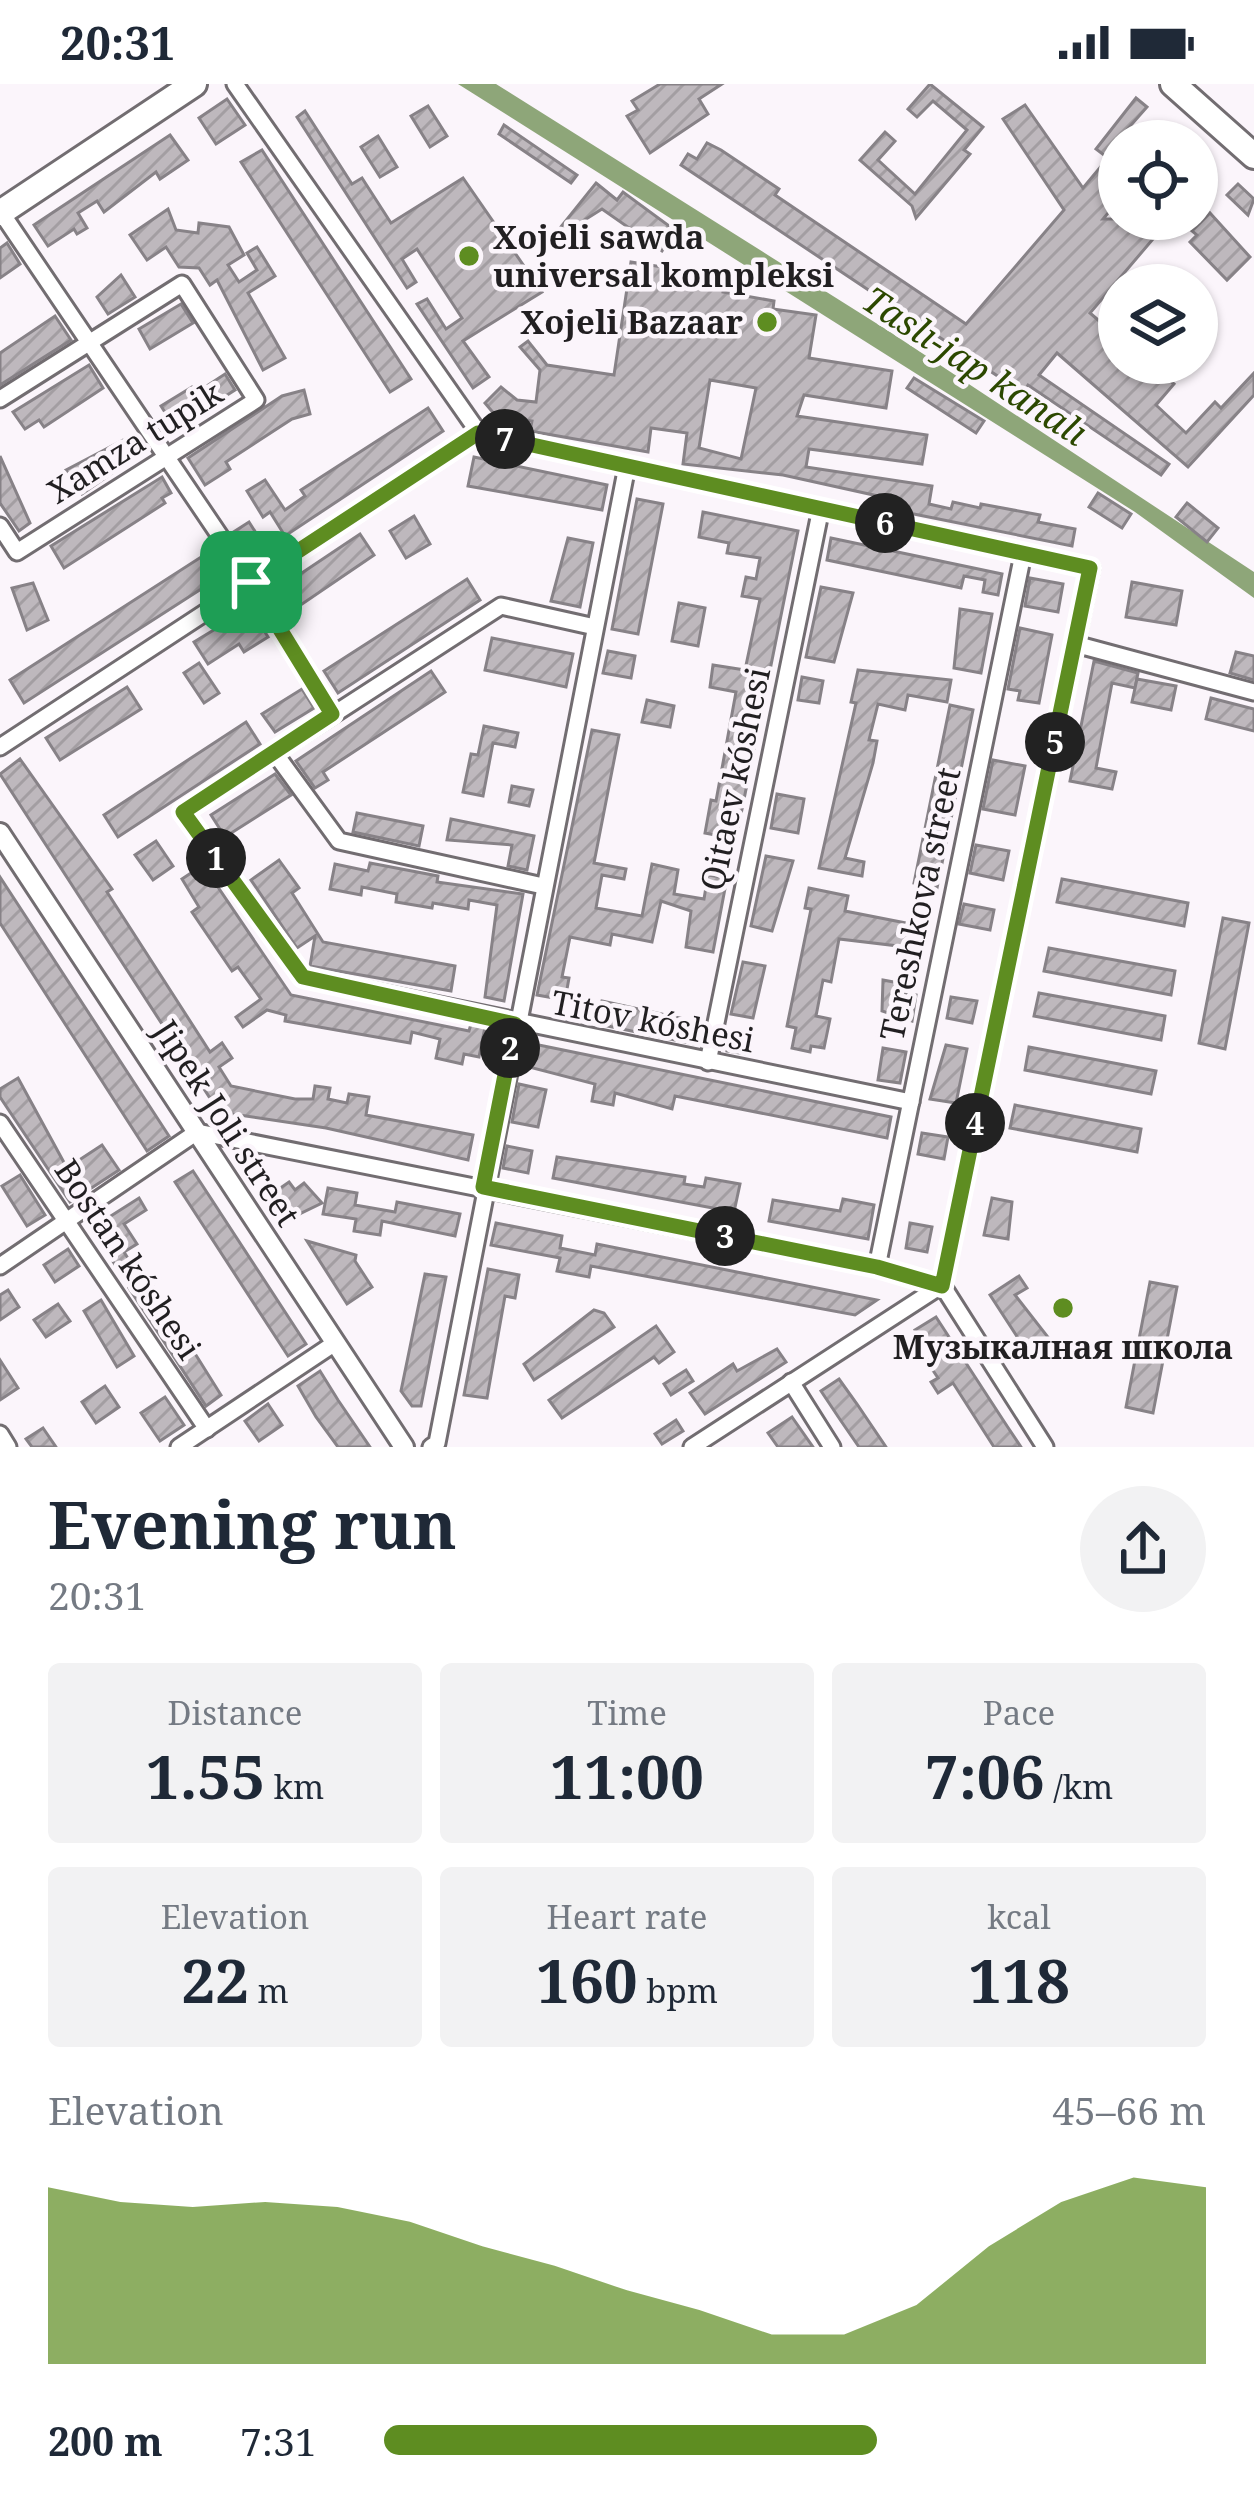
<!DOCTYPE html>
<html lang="en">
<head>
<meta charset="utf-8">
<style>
  :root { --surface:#fff; --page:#f2f2f3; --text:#1f2937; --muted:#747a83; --accent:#5e8d21 }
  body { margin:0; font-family:"Noto Serif",serif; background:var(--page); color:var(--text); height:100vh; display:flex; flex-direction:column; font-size:45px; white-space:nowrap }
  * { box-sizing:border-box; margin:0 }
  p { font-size:39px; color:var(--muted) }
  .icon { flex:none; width:66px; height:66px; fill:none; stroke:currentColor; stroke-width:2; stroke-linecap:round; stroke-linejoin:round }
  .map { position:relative; height:1363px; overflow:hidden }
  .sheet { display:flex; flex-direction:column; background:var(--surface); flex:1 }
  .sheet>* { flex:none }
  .tools { position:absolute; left:1098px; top:36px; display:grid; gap:24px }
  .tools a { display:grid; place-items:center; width:120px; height:120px; border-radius:50%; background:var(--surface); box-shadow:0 3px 9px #0004; font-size:60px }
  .pin { position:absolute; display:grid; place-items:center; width:102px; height:102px; color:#fff; margin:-51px; border-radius:24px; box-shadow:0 6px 18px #0006 }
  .km { position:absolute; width:60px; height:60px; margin:-30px; border-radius:50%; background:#222; color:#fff; font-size:33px; line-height:60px; text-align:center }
  .round { display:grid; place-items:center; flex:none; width:126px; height:126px; border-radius:63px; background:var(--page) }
  .head { display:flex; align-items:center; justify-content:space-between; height:204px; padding:0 48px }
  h1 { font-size:66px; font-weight:700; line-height:90px }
  .figures { display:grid; grid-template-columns:repeat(3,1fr); gap:18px; height:204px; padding:12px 48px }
  .figures div { display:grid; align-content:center; border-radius:12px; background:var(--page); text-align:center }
  .figures b { font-size:60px; font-weight:700 }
  .figures small { font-size:33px; font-weight:400 }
  .figures p { font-size:33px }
  .chart { height:336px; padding:24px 48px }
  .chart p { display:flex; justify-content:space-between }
  .chart svg { width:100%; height:216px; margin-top:12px; fill:var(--accent); opacity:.7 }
  ul { padding:0 48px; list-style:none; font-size:39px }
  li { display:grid; grid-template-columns:192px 144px 1fr; align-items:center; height:90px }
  li i { height:30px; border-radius:15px; background:var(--accent) }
  .status { display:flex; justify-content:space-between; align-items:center; height:84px; padding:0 60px; background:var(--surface); direction:ltr }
  .status svg { height:33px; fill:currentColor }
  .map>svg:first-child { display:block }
  .water { fill:#8ea679 }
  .building { fill:url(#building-hatch); stroke:#878287; stroke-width:3; fill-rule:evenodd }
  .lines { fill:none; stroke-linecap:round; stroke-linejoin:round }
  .minor-casing { stroke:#726d71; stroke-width:21 }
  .tertiary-casing { stroke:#726d71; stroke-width:24 }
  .primary-casing { stroke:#726d71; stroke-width:30 }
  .minor { stroke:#fff; stroke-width:15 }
  .tertiary { stroke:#fff; stroke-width:18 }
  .primary { stroke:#fff; stroke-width:24 }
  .route-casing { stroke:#fff; stroke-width:24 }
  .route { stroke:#5e8d21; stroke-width:15 }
  .poi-dot { fill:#5e8d21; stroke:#fbf5fb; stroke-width:4.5 }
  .labels { text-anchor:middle; stroke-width:9; stroke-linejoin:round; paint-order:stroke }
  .poi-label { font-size:33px; font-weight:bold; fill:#211f21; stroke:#fbf5fb; text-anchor:start }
  .street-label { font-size:33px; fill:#211f21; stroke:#fbf5fb }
  .water-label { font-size:36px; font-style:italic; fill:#2c4800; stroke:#fbf5fb }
</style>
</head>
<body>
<div class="status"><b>20:31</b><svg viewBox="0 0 49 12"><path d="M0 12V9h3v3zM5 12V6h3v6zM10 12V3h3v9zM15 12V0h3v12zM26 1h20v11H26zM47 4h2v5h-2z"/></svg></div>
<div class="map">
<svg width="1254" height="1363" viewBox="0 0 1254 1363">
  <defs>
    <pattern id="building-hatch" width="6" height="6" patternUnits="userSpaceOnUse" patternTransform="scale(3)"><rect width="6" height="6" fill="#beb8bd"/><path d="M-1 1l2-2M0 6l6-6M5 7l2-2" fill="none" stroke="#a39ea2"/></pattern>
  </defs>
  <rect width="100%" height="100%" fill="#fbf5fb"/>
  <path class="water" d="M458 0H496L887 246 1254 488V514L1135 428Z"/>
  <g class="building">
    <path d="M660 0H722L699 15 708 30 650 69 627 32 638 26 632 17Z"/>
    <path d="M930 0 983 43 964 66 970 70 916 134 912 122 860 76 885 48 895 57 878 76 915 110 967 46 933 17 917 33 908 25Z"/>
    <path d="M1136 14 1147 23 1124 49 1134 57H1119V116L1103 135H1170L1090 229 1119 254V279H1149L1174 300 1156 321 1186 349 1215 318 1221 324 1254 289V311L1188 383 1057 269 1039 291 1169 380 1161 391 1028 301 1023 309 681 81 688 70 697 75 707 59 721 66 779 105 775 111 966 240 1064 126 1003 35 1025 21 1083 104 1108 74 1096 65Z"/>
    <path d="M227 15 245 41 216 60 199 34Z"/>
    <path d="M428 22 447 52 430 63 411 32Z"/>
    <path d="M305 27 352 100 362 94 391 139 463 94 542 208 463 257 489 293 473 304 417 220 427 215 446 245 462 234 417 165 402 175 416 198 407 204 297 33Z"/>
    <path d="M504 41 577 91 571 99 499 50Z"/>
    <path d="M170 51 188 76 160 95 156 88 104 128 97 117 78 129 87 144 77 150 74 145 48 162 34 141Z"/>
    <path d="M378 52 397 83 380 93 361 63Z"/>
    <path d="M262 66 411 295 390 308 241 78Z"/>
    <path d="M596 99 617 116 623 108 676 147 662 167 602 125 548 159Z"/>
    <path d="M1238 100 1254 115 1248 131 1227 111Z"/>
    <path d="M168 125 176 146 198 149 199 139 229 143 244 171 228 181 239 198 257 186 247 169 257 163 275 192 248 209 285 274 263 286 217 196 210 201 199 184 179 183 166 163 147 176 130 151Z"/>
    <path d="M1210 129 1250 173 1227 196 1190 158 1197 151 1192 147Z"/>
    <path d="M7 159 20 180 0 194V164Z"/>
    <path d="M631 178 725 193 723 208 774 217 773 225 816 231 809 274 892 287 886 324 804 311 797 332 927 351 922 380 809 365 806 383 932 402 929 420 951 425 953 418 980 424 981 420 1040 431 1038 438 1075 445 1072 462 894 426 896 416 783 391 683 380 687 349 651 344 648 368 530 347 532 337 504 333 501 338 485 319 501 303 517 316 536 318 540 286 520 263 528 257 547 281 614 291ZM710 296 756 304 741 375 699 364Z"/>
    <path d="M121 191 135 213 108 230 97 213Z"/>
    <path d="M181 220 193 239 150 265 139 245Z"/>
    <path d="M55 232 71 256 0 301V269Z"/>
    <path d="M89 281 103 304 44 343 39 336 25 345 13 328Z"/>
    <path d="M225 290 235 306 175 344 161 322 192 303 196 309Z"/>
    <path d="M914 294 984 337 976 349 907 304Z"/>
    <path d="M304 306 310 330 292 335 226 378 230 385 205 401 188 374 282 312Z"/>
    <path d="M428 324 443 347 285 452 270 428 263 433 247 407 265 396 285 426 305 412 301 406Z"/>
    <path d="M133 351 144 367 82 410 66 386Z"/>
    <path d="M0 372 30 439 19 447 0 419Z"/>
    <path d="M474 373 607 401 602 426 468 402Z"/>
    <path d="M162 393 171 409 162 414 165 419 64 484 51 462Z"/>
    <path d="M1098 409 1131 430 1122 444 1089 423Z"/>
    <path d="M637 415 663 420 638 550 612 545Z"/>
    <path d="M1187 419 1218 444 1207 458 1176 433Z"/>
    <path d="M703 428 798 447 736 755 705 749 711 716 716 717 736 608 710 603 713 581 745 586 760 515 742 512 746 493 756 495 760 474 727 469 729 459 699 453Z"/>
    <path d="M414 432 430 460 406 474 390 447Z"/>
    <path d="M249 438 265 463 249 473 232 449Z"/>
    <path d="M360 450 374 471 286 531 272 509Z"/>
    <path d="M568 454 593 459 580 523 551 517Z"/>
    <path d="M831 454 1002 490 998 511 983 508 985 496 964 492 961 504 827 476Z"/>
    <path d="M212 466 226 489 24 619 10 596Z"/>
    <path d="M1030 494 1063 500 1058 528 1025 522Z"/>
    <path d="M467 495 480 516 338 609 324 587Z"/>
    <path d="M1132 498 1182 507 1176 541 1126 533Z"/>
    <path d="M33 499 48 536 27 546 12 504Z"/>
    <path d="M821 503 853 509 834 578 806 573Z"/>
    <path d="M679 519 705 524 698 562 672 557Z"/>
    <path d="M250 524 268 553 244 568 239 560 208 580 194 558Z"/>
    <path d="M960 525 992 530 981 589 954 584Z"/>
    <path d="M1020 544 1052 551 1039 619 1018 616 1020 607 1008 605Z"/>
    <path d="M492 554 573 570 566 603 485 586Z"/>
    <path d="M608 567 635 572 631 594 603 589Z"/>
    <path d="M1236 568 1254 572V596L1230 589Z"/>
    <path d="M1094 577 1138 589 1135 604 1112 599 1096 684 1116 688 1112 705 1070 697Z"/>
    <path d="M199 579 219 609 204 619 184 589Z"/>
    <path d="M858 586 951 596 947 618 908 611 905 626 878 620 869 656 877 657 873 679 845 774 864 778 862 792 819 784 856 619 851 618Z"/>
    <path d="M431 587 445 608 323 688 328 696 315 704 296 677Z"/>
    <path d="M802 593 823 597 819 619 798 616Z"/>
    <path d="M1137 595 1176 602 1171 626 1132 618Z"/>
    <path d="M127 603 141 625 60 676 46 654Z"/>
    <path d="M302 605 314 624 275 648 262 630Z"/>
    <path d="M1211 614 1254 625V647L1206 635Z"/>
    <path d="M647 616 674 622 670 643 642 638Z"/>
    <path d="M950 621 973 626 937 804 914 799Z"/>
    <path d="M246 638 260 660 118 753 104 731Z"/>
    <path d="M484 642 518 649 515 663 493 659 483 712 463 708 471 670 478 671Z"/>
    <path d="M592 646 619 651 594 779 626 785 624 795 602 791 596 824 642 832 652 780 678 786 674 810 704 815 708 791 727 794 713 868 686 863 691 827 661 817 652 858 612 850 610 861 570 853 562 893 569 894 565 916 537 911Z"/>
    <path d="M20 675 112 805 107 808 210 968 222 959 232 974 219 983 231 1002 295 1015H313L315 1002 330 1004 328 1015 347 1019 349 1010 369 1013 366 1031 473 1051 468 1076 326 1044 219 1028 0 690Z"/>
    <path d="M993 676 1025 682 1015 731 983 725Z"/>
    <path d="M275 690 291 711 225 753 211 731Z"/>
    <path d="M512 702 533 706 529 722 509 718Z"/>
    <path d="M777 710 804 715 798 749 771 744Z"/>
    <path d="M357 729 423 742 419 762 353 748Z"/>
    <path d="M451 735 534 752 527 786 508 782 512 761 447 756Z"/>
    <path d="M156 757 173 782 153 796 135 771Z"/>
    <path d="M976 761 1009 767 1003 796 970 789Z"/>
    <path d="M766 772 793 777 772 847 751 842Z"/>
    <path d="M279 776 299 804 292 809 323 858 455 882 451 907 310 882 315 852 297 864 251 796Z"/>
    <path d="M370 779 438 792 437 798 523 810 504 917 485 913 497 821 469 816 468 825 433 819 432 824 396 818 397 810 362 803 361 811 330 805 335 780 368 787Z"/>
    <path d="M203 781 291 911 469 947 471 940 485 943 479 973 464 970 462 980 436 974 440 955 412 948 410 959 285 937 286 931 267 926 243 943 236 933 261 915 238 883 232 887 192 828 199 823 182 795Z"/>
    <path d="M0 793 169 1052 147 1067 0 839Z"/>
    <path d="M1062 795 1188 819 1184 842 1057 818Z"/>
    <path d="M809 804 848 812 845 827 911 840 907 863 839 855 831 898 823 896 816 932 830 935 824 964 811 962 810 968 792 964 796 944 787 942 811 825 805 824Z"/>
    <path d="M964 820 994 826 990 846 959 840Z"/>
    <path d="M1223 834 1249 839 1225 965 1199 959Z"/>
    <path d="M1049 864 1175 887 1171 911 1044 887Z"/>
    <path d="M743 878 765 882 753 934 731 930Z"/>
    <path d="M883 896 899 899 898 908 916 911 912 937 882 927Z"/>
    <path d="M1039 909 1165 932 1161 956 1034 932Z"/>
    <path d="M951 913 977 917 972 939 947 934Z"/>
    <path d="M602 917 698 938 694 960 598 940Z"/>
    <path d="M730 949 750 953 747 970 727 967Z"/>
    <path d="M529 959 891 1033 887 1054 675 1012 672 1025 615 1009 613 1021 592 1017 595 1000 525 982Z"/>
    <path d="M946 961 967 965 956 1019 930 1015Z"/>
    <path d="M1029 963 1156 987 1151 1010 1025 986Z"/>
    <path d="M883 964 906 968 900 999 878 996Z"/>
    <path d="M18 994 67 1084 102 1061 119 1086 70 1118 0 1013V1005Z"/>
    <path d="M519 1000 546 1006 538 1043 512 1038Z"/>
    <path d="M1015 1021 1141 1045 1137 1068 1010 1044Z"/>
    <path d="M922 1049 948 1053 944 1075 918 1070Z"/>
    <path d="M507 1062 532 1067 528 1089 503 1084Z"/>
    <path d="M557 1073 685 1093 684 1100 704 1103 706 1094 740 1100 734 1128 553 1094Z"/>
    <path d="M193 1087 306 1260 288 1272 175 1098Z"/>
    <path d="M20 1091 45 1131 27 1142 2 1102Z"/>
    <path d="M289 1098 295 1106 304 1099 322 1119 291 1134 273 1109Z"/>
    <path d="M328 1104 357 1109 355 1121 395 1128 397 1118 460 1130 455 1152 382 1137 380 1151 354 1147 356 1135 323 1130Z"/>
    <path d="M139 1114 146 1126 124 1140 137 1160 124 1168 131 1179 119 1187 92 1144Z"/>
    <path d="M992 1114 1012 1118 1008 1155 984 1151Z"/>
    <path d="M843 1115 874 1121 868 1155 769 1137 773 1116 840 1127Z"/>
    <path d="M496 1139 562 1152 560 1164 595 1171 597 1160 877 1216 855 1231 591 1182 589 1193 557 1187 560 1174 491 1161Z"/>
    <path d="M910 1139 932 1143 927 1168 906 1164Z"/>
    <path d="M307 1157 356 1171 355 1177 372 1203 347 1220Z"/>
    <path d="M68 1165 79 1182 55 1198 44 1181Z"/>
    <path d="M488 1185 519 1191 515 1214 505 1212 487 1314 464 1311Z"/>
    <path d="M425 1190 446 1193 421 1322H412L401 1307Z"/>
    <path d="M1019 1192 1027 1204 1015 1211 1051 1257 1029 1271 990 1211Z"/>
    <path d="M147 1193 221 1311 206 1322 129 1204Z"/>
    <path d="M1150 1198 1177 1203 1153 1329 1126 1323Z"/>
    <path d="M8 1206 19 1223 0 1236V1211Z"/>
    <path d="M101 1216 134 1272 117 1283 84 1227Z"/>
    <path d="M58 1220 70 1237 46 1253 34 1236Z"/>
    <path d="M594 1226 604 1229 614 1243 534 1296 524 1280Z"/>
    <path d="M936 1233 1007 1342 1021 1363H994L953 1299 938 1309 931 1298 938 1294 926 1276 932 1272 915 1246Z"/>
    <path d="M656 1242 674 1268 659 1279 654 1273 562 1334 549 1316Z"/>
    <path d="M777 1265 786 1278 705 1330 690 1309 733 1280 737 1287Z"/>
    <path d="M0 1276 18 1304 0 1316Z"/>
    <path d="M686 1286 693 1297 671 1311 664 1300Z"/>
    <path d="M320 1287 338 1316 370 1363H338L316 1333 298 1302Z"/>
    <path d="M839 1295 857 1320 886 1363H859L841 1337 821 1307Z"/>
    <path d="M105 1302 119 1323 96 1339 82 1318Z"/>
    <path d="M165 1313 184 1341 160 1357 141 1329Z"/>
    <path d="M268 1320 282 1341 259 1357 245 1337Z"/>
    <path d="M792 1333 813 1363H778L768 1349Z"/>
    <path d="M676 1336 683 1347 662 1360 655 1350Z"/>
    <path d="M43 1344 56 1363H32L26 1355Z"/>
  </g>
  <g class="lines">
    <defs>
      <g id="minor">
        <path d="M235 0 479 349"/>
        <path d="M1 128 251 498 332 630"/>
        <path d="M0 315 182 200 256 316 17 468 0 442"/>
        <path d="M479 349 1091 484 942 1201 692 1363"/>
        <path d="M595 543 501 522 183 728 303 893 911 1018"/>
        <path d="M1075 560 1254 608"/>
        <path d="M0 663 479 349"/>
        <path d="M274 668 339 757 543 802"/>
        <path d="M708 978 821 424"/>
        <path d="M0 1039 207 1345"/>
        <path d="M0 1182 197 1048 877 1183 942 1201 1045 1363"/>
        <path d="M877 1183 1023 470"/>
        <path d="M791 1298 832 1363"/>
        <path d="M0 1350 8 1363"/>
        <path d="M179 1363 335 1259"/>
        <path d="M431 1363 437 1359 627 382"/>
      </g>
      <path id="tertiary" d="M0 749 404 1363"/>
      <g id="primary">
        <path d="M1173 0 1254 72"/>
        <path d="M0 129 194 0"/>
      </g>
    </defs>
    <use href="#minor" class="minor-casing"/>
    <use href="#tertiary" class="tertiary-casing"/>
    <use href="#primary" class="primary-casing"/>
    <use href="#minor" class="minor"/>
    <use href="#tertiary" class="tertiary"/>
    <use href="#primary" class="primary"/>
  </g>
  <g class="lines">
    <defs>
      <path id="route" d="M478 349 1090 484 942 1202 877 1183 483 1103 515 940 303 893 183 728 332 630 251 498Z"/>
    </defs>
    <use href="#route" class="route-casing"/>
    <use href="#route" class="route"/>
  </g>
  <g class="poi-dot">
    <circle cx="469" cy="172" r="12"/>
    <circle cx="767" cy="238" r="12"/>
    <circle cx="1063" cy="1224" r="12"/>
  </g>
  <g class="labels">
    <g class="poi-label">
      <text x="493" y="165">Xojeli sawda<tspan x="493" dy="38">universal kompleksi</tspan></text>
      <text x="743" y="250" text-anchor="end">Xojeli Bazaar</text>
      <text x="1063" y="1275" text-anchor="middle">Музыкалная школа</text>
    </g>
    <g class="street-label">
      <text transform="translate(135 358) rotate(-32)" y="12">Xamza tupik</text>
      <text transform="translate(735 695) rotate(-78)" y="12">Qitaev kóshesi</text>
      <text transform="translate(920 820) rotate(-78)" y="12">Tereshkova street</text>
      <text transform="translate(653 937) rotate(11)" y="12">Titov kóshesi</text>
      <text transform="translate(227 1039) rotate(57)" y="12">Jipek Joli street</text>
      <text transform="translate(128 1175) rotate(56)" y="12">Bostan kóshesi</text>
    </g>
    <g class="water-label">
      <text transform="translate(975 282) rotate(33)" y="13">Taslı-jap kanalı</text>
    </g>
  </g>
</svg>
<div class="tools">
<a><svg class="icon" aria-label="locate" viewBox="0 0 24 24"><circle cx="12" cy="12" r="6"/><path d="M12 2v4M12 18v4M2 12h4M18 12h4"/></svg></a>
<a><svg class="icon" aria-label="layers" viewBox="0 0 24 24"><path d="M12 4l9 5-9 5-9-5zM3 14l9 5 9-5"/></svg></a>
</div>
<div class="pin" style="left:251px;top:498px;background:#1e9e55"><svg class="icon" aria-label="arrive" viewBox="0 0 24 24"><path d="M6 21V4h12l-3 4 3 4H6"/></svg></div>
<b class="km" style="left:216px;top:774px">1</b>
<b class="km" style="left:510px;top:964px">2</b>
<b class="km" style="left:725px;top:1152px">3</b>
<b class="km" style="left:975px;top:1039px">4</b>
<b class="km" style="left:1055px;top:658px">5</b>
<b class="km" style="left:885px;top:439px">6</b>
<b class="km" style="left:505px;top:355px">7</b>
</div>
<section class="sheet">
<div class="head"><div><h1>Evening run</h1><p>20:31</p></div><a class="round"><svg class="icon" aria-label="share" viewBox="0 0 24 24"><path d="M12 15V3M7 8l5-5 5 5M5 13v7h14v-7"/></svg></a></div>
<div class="figures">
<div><p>Distance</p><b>1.55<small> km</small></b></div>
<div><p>Time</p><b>11:00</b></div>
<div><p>Pace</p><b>7:06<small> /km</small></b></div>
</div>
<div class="figures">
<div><p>Elevation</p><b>22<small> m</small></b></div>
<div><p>Heart rate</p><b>160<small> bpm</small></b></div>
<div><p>kcal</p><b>118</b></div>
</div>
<div class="chart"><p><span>Elevation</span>45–66 m</p>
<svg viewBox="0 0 160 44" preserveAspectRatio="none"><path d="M0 44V8L10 11L20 12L30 11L40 12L50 15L60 20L70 24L80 29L90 33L100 38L110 38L120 32L130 20L140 11L150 6L160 8V44z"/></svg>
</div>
<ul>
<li><b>200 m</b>7:31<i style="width:60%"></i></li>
</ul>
</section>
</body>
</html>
